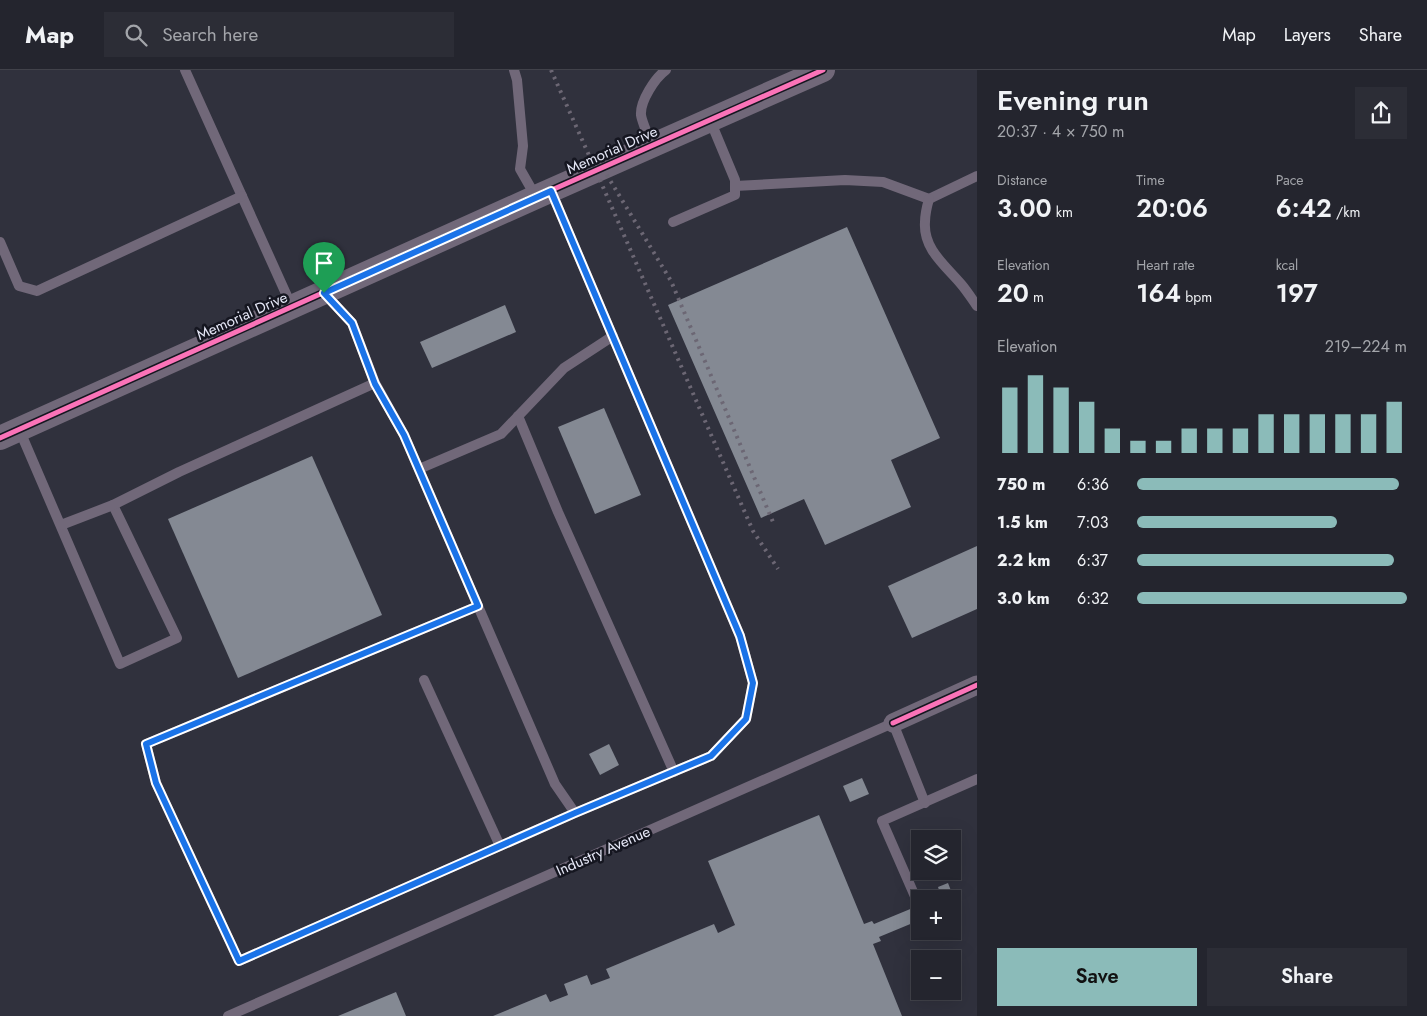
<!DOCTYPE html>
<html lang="en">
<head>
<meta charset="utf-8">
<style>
  :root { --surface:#24252e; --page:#2c2d36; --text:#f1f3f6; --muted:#a3a5aa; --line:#41424a; --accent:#8bbbb9 }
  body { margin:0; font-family:Jost,sans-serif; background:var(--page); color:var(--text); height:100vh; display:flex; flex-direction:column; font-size:19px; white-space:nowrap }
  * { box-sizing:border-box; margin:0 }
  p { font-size:16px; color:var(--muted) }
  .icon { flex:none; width:28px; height:28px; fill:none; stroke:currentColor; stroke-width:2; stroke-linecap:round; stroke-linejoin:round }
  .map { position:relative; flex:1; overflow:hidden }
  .details { display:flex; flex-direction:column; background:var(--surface); width:450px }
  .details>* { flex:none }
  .fabs { position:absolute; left:911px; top:760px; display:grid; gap:10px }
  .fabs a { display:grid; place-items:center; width:50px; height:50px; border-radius:0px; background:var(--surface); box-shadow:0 5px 20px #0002,0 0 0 1px var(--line); font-size:25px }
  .pin { position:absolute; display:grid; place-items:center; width:42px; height:42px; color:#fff; margin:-51px -21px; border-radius:50% 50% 50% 0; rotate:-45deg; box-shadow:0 0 5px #0007 }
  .pin .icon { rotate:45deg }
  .round { display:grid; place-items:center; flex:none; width:52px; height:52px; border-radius:0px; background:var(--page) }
  .headline { display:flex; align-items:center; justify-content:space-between; height:85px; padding:0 20px }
  h1 { font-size:28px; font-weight:600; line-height:38px }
  .figures { display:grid; grid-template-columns:repeat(3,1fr); gap:8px; height:85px; padding:5px 20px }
  .figures div { display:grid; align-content:center }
  .figures b { font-size:25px; font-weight:600 }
  .figures small { font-size:14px; font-weight:400 }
  .figures p { font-size:14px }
  .chart { height:140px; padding:10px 20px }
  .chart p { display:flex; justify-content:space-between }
  .chart svg { width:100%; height:90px; margin-top:5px; stroke:var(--accent); stroke-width:6 }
  .button { display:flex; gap:10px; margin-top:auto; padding:10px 20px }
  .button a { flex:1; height:58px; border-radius:0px; background:var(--accent); color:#111; font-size:20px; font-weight:600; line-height:58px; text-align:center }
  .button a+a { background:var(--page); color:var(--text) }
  ul { padding:0 20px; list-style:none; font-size:16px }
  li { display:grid; grid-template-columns:80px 60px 1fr; align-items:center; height:38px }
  li i { height:12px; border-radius:6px; background:var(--accent) }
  header { display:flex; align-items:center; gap:30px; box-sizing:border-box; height:70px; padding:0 25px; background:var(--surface); border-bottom:1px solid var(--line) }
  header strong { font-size:24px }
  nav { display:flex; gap:28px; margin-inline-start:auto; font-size:18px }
  .search { width:350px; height:45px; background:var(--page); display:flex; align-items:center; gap:12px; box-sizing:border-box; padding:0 18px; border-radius:0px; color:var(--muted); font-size:19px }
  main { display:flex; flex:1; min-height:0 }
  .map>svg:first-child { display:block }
  .building { fill:#848993 }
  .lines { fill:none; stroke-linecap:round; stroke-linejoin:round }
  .service { stroke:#716879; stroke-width:10 }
  .minor { stroke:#716879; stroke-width:19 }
  .tertiary { stroke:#716879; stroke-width:24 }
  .rail { stroke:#6c6774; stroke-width:4; stroke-dasharray:2.5 5; stroke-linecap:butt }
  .cycleway-casing { stroke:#151620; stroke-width:8 }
  .cycleway { stroke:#fb73b8; stroke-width:5 }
  .route-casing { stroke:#fff; stroke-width:10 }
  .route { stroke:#1a73e8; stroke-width:6 }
  .labels { text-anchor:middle; stroke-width:5; stroke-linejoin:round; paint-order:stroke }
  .street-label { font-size:15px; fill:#e6e8f7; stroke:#151620 }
</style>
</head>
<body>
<header>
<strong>Map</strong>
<div class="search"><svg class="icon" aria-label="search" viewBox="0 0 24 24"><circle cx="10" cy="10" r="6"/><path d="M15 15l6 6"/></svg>Search here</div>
<nav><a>Map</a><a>Layers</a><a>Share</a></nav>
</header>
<main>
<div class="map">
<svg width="977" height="946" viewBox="0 0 977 946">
  <rect width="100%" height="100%" fill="#30313d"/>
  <g class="building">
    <path d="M847 157 940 368 891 390 911 437 825 475 804 429 761 448 668 235Z"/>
    <path d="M505 235 516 262 432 298 420 272Z"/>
    <path d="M604 338 641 425 595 444 558 357Z"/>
    <path d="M312 386 382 545 238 608 168 449Z"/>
    <path d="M977 476V539L912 568 888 516Z"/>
    <path d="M609 674 619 695 600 705 589 684Z"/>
    <path d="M862 708 869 724 850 732 843 716Z"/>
    <path d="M819 745 864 854 872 851 874 854 920 835V850L879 867 881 871 873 874 902 946H493L546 924 550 932 568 925 564 914 587 905 591 915 610 908 606 899 714 854 718 863 735 855 708 791Z"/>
    <path d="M948 813 960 844 952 847V829H936L941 826 938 817Z"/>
    <path d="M396 922 406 946H338Z"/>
  </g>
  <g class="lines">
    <g class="service">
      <path d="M185 0 292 237"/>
      <path d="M514 0 517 10 523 76 520 99 536 127"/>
      <path d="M652 75C649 68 642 52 641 45 640 31 655 8 666 0"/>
      <path d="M735 116 845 110 883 112 929 129 977 106"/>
      <path d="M929 129C927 136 925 144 925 152 923 179 945 195 961 214 967 221 972 229 977 236"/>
      <path d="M673 152 735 125V110L710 50"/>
      <path d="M0 172 19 216 37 221 242 126"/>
      <path d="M324 223 352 253 375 313 404 365 555 714 575 743 711 686 746 649 753 613 740 566 551 121"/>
      <path d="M518 346 558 442 674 702"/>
      <path d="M19 359 120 594 177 568 113 435"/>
      <path d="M419 399 501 364 564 298 613 266"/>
      <path d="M61 455 113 435 179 402 375 313"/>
      <path d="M478 536 146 674 156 713 239 891 575 743"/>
      <path d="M424 610 500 776"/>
      <path d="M917 831 882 751 977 709"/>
      <path d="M228 946 893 653 925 733"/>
    </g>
    <path class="minor" d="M893 653 977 615"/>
    <path class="tertiary" d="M0 368 536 127 823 0"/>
    <g class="rail">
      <path d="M551 0 596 101 753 461 778 499"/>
      <path d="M599 92 671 211 773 452"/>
    </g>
    <defs>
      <g id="cycleway">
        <path d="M0 368 536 127 823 0"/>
        <path d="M893 653 977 615"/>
      </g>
    </defs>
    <use href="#cycleway" class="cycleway-casing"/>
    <use href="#cycleway" class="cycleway"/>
  </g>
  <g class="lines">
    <defs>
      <path id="route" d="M551 121 740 566 753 613 746 649 711 686 575 743 239 891 156 713 146 674 478 536 404 365 375 314 352 253 324 223Z"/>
    </defs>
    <use href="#route" class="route-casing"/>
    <use href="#route" class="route"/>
  </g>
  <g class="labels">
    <g class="street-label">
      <text transform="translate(612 80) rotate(-24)" y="5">Memorial Drive</text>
      <text transform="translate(242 246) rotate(-24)" y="5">Memorial Drive</text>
      <text transform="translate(603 781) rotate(-24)" y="5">Industry Avenue</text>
    </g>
  </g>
</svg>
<div class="fabs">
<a><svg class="icon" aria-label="layers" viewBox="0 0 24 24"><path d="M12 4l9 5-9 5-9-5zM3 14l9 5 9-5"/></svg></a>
<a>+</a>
<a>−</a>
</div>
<div class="pin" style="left:324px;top:223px;background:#1e9e55"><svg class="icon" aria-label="arrive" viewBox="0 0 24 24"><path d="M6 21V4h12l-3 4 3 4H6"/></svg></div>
</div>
<section class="details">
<div class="headline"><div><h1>Evening run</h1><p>20:37 · 4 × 750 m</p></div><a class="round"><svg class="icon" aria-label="share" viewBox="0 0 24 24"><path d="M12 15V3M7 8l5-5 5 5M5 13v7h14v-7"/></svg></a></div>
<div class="figures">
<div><p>Distance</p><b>3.00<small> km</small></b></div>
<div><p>Time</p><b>20:06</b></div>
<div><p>Pace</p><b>6:42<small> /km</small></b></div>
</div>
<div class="figures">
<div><p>Elevation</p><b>20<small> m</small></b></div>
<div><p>Heart rate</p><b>164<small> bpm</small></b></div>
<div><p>kcal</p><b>197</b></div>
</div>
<div class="chart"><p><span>Elevation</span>219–224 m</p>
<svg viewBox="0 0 160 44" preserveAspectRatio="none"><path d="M5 44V12M15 44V6M25 44V12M35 44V19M45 44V32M55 44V38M65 44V38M75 44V32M85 44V32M95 44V32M105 44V25M115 44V25M125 44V25M135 44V25M145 44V25M155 44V19"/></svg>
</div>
<ul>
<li><b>750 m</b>6:36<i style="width:97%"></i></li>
<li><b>1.5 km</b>7:03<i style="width:74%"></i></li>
<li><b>2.2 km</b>6:37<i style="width:95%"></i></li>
<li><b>3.0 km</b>6:32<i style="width:100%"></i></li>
</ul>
<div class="button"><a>Save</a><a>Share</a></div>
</section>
</main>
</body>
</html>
